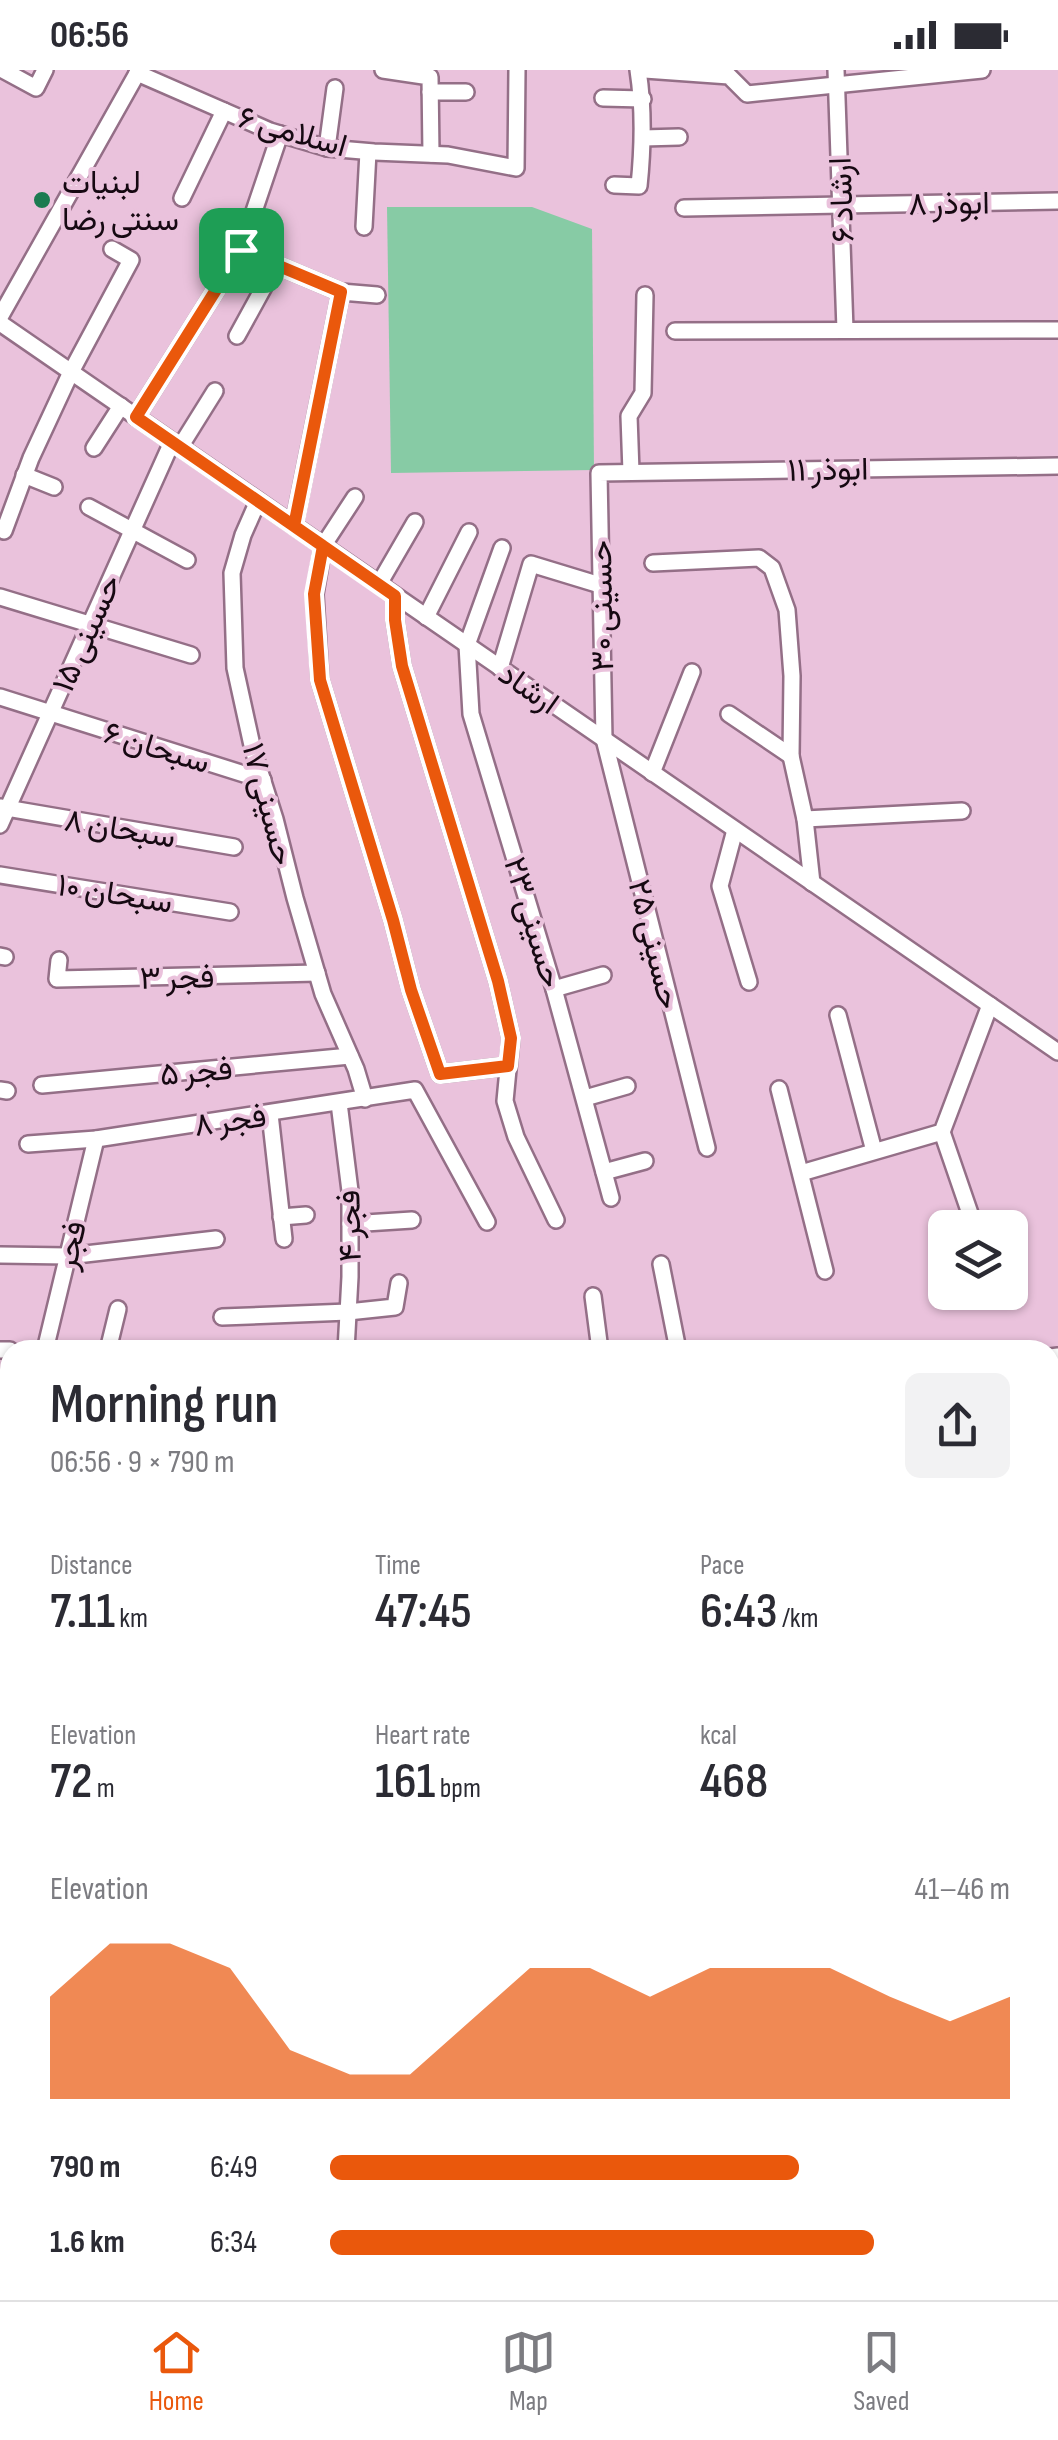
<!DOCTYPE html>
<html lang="en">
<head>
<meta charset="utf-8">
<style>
  :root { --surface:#fff; --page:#f2f2f3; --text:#2b2b33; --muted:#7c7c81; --line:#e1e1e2; --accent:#ea580c }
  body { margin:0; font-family:"Sofia Sans Condensed",Vazirmatn,sans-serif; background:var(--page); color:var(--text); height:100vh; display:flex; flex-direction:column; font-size:38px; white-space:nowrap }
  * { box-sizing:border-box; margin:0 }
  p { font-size:32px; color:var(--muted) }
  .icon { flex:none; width:55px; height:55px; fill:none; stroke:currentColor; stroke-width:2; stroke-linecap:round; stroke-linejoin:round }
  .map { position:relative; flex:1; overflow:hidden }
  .panel { position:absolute; left:0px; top:1270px; width:1060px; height:960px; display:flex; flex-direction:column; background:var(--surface); border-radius:30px 30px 0 0; box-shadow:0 2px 8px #0004 }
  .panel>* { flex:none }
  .tools { position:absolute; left:928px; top:1140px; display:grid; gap:20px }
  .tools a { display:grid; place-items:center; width:100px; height:100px; border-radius:15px; background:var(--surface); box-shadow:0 2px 8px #0004; font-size:50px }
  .pin { position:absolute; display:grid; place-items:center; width:85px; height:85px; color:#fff; margin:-42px; border-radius:20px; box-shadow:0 5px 15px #0006 }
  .round { display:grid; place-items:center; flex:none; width:105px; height:105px; border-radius:15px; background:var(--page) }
  .summary { display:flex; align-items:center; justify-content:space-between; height:170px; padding:0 50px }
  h1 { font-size:55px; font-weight:600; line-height:75px }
  .figures { display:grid; grid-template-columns:repeat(3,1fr); gap:15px; height:170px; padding:10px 50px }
  .figures div { display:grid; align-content:center }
  .figures b { font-size:50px; font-weight:600 }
  .figures small { font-size:28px; font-weight:400 }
  .figures p { font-size:28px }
  .chart { height:280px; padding:20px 50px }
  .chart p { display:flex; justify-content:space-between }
  .chart svg { width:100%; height:180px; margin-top:10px; fill:var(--accent); opacity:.7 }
  ul { padding:0 50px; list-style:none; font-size:32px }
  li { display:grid; grid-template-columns:160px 120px 1fr; align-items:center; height:75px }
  li i { height:25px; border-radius:12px; background:var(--accent) }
  .status { display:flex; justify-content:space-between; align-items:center; height:70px; padding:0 50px; background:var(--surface); direction:ltr }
  .status svg { height:28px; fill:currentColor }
  .tabs { display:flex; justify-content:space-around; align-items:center; height:140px; border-top:2px solid var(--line); background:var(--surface); font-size:28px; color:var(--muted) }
  .tabs a { display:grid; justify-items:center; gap:5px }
  .tabs .current { color:var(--accent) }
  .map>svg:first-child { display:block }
  .green { fill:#87cba5 }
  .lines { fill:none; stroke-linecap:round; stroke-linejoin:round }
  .minor-casing { stroke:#946f87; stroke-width:20 }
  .minor { stroke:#fff; stroke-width:15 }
  .route-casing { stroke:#fff; stroke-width:20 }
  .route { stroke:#ea580c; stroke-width:12 }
  .poi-dot { fill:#1c7b51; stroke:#eac2dc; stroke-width:4 }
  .labels { text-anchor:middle; stroke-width:8; stroke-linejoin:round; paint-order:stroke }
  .street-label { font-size:32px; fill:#160912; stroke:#eac2dc }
  .poi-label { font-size:32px; fill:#160912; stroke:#eac2dc; text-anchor:start }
</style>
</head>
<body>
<div class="status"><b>06:56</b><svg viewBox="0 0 49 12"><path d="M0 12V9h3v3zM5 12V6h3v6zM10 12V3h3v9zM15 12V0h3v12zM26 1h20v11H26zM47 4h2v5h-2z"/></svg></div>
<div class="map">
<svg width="1058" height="2230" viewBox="0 0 1058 2230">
  <rect width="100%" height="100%" fill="#eac2dc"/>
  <path class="green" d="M387 137H532L592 159 594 400 391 403Z"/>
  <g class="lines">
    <defs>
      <g id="minor">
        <path d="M3 0 36 18 45 0"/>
        <path d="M383 0 430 7 431 84"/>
        <path d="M645 0 729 6 747 24 982 0"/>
        <path d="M836 0 845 260"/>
        <path d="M137 3 270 61 327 78 374 82 448 85 516 98 517 0"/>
        <path d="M430 22H466"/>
        <path d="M603 28 643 29"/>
        <path d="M643 68 679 67"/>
        <path d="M327 78 335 18"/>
        <path d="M614 115 639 116C643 77 644 39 638 0"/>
        <path d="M182 128 224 41"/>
        <path d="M684 138 1058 131"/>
        <path d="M364 157 368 82"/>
        <path d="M241 180 341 222 377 225"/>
        <path d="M0 247 139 0"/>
        <path d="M0 253 1058 982"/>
        <path d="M675 261 1058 260"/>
        <path d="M237 266 276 195"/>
        <path d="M136 347 241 180 280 64"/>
        <path d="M180 377 215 321"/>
        <path d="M94 378 121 336"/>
        <path d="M631 402 629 346 643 323 645 225"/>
        <path d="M24 405 54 417"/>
        <path d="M355 427 323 476 315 524 320 610 393 850 411 920 440 1004 508 996"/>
        <path d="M258 431 243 465 232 503 235 598 253 680 275 749 295 828 323 924 356 999 365 1029"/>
        <path d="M89 437 187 490"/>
        <path d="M294 455 341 222"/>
        <path d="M4 461 31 388 71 302 131 190 112 179"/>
        <path d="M502 478 467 575 471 644 554 919 611 1128"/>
        <path d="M653 493 759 488 772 498 787 540 792 606 791 686 805 749 812 813"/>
        <path d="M379 514 415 452"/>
        <path d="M395 526V550L402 596 498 911 511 968 505 1031 516 1067 556 1150"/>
        <path d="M0 527 191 585"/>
        <path d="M426 547 469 462"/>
        <path d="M500 598 531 494 600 515"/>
        <path d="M0 627 263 710"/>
        <path d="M729 644 791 686"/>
        <path d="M652 703 692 602"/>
        <path d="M0 737 234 777"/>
        <path d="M805 749 962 741"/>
        <path d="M0 755 172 372"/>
        <path d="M735 760 720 816 749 912"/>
        <path d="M0 805 230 842"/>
        <path d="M0 886 5 887"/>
        <path d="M59 890 57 909 317 903"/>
        <path d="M554 919 603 905"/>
        <path d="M838 945 874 1081"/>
        <path d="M42 1015 350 986"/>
        <path d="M779 1019 825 1201"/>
        <path d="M0 1020 7 1021"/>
        <path d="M585 1028 627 1016"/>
        <path d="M339 1033 350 1121V1207L346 1280"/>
        <path d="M270 1044 284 1169"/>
        <path d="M942 1062 975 1158"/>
        <path d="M28 1074 96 1069 415 1020 487 1152"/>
        <path d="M707 1078 604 669 599 403 1058 396"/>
        <path d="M604 1102 645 1091"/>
        <path d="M801 1103 942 1062 990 935"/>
        <path d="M281 1147 306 1145"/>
        <path d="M350 1154 412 1150"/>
        <path d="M0 1185 68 1186 216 1169"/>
        <path d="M661 1194 678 1280"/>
        <path d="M593 1226 600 1280"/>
        <path d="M222 1247 348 1242 395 1237 399 1213"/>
        <path d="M0 1280H10"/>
        <path d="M45 1280 96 1069"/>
        <path d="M108 1280 118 1239"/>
        <path d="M1050 1287 1058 1286"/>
        <path d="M0 1369 10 1370"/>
        <path d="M1050 1385 1058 1383"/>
        <path d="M0 1468 10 1427"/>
        <path d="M1050 1480 1058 1479"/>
        <path d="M0 1564 10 1566"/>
        <path d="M0 1772 10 1773"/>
        <path d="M1050 1830 1058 1828"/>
        <path d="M0 1879 10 1882"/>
        <path d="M4 1985 10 1963"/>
        <path d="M0 2096 10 2098"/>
        <path d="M247 2230 248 2220"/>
        <path d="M452 2230V2220"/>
        <path d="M465 2230 466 2220"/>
        <path d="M754 2230 755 2220"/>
      </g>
    </defs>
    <use href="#minor" class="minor-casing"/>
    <use href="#minor" class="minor"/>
  </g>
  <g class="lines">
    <defs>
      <path id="route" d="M241 180 341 222 294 456 395 526V550L402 596 498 911 511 968 508 996 440 1004 411 920 393 850 320 610 314 524 323 476 136 347 241 180"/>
    </defs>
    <use href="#route" class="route-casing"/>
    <use href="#route" class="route"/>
  </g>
  <circle class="poi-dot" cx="42" cy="130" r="10"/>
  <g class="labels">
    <g class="street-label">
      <text transform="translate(293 61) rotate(16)" y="11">اسلامی ۶</text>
      <text transform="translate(841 130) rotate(-92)" y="11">ارشاد ۶</text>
      <text transform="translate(949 133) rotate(-1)" y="11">ابوذر ۸</text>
      <text transform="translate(828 399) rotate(-1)" y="11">ابوذر ۱۱</text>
      <text transform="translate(601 536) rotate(-91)" y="11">حسینی ۳۰</text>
      <text transform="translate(86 563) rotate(-66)" y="11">حسینی ۱۵</text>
      <text transform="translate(529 618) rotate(35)" y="11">ارشاد</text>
      <text transform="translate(157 677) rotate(17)" y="11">سبحان ۶</text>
      <text transform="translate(269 734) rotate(75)" y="11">حسینی ۱۷</text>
      <text transform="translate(120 758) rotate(9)" y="11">سبحان ۸</text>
      <text transform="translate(115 823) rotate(9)" y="11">سبحان ۱۰</text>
      <text transform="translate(534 852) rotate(73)" y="11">حسینی ۲۳</text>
      <text transform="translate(655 874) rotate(76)" y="11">حسینی ۲۵</text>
      <text transform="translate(177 907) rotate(-1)" y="11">فجر ۳</text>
      <text transform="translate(196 1001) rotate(-5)" y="11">فجر ۵</text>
      <text transform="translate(230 1050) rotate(-8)" y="11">فجر ۸</text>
      <text transform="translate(349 1156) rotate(-91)" y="11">فجر ۴</text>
      <text transform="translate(70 1175) rotate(-77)" y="11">فجر</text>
    </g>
    <g class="poi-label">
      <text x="62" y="123">لبنیات<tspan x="62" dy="37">سنتی رضا</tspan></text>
    </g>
  </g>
</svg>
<div class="tools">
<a><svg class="icon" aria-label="layers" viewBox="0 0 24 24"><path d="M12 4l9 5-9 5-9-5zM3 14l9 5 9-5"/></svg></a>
</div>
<div class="pin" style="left:241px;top:180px;background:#1e9e55"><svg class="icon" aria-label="arrive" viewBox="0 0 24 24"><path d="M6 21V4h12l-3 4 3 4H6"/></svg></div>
<section class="panel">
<div class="summary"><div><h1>Morning run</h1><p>06:56 · 9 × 790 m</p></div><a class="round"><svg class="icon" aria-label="share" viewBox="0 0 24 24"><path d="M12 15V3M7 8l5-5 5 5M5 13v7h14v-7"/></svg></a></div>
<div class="figures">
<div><p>Distance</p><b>7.11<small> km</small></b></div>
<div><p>Time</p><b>47:45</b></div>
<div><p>Pace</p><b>6:43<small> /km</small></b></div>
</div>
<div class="figures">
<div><p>Elevation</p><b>72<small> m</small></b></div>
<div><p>Heart rate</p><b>161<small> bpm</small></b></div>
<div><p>kcal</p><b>468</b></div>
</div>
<div class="chart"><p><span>Elevation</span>41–46 m</p>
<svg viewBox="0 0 160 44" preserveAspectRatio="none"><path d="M0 44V19L10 6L20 6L30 12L40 32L50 38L60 38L70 25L80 12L90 12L100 19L110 12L120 12L130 12L140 19L150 25L160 19V44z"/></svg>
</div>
<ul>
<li><b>790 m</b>6:49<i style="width:69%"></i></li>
<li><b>1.6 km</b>6:34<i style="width:80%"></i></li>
</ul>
</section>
</div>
<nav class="tabs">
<a class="current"><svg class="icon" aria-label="home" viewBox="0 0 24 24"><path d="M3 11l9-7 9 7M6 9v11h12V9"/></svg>Home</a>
<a><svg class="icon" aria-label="map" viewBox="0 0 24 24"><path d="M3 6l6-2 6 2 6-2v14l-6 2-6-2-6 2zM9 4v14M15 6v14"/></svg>Map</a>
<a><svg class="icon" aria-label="saved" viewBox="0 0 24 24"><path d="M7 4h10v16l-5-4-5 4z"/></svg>Saved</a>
</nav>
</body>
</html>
